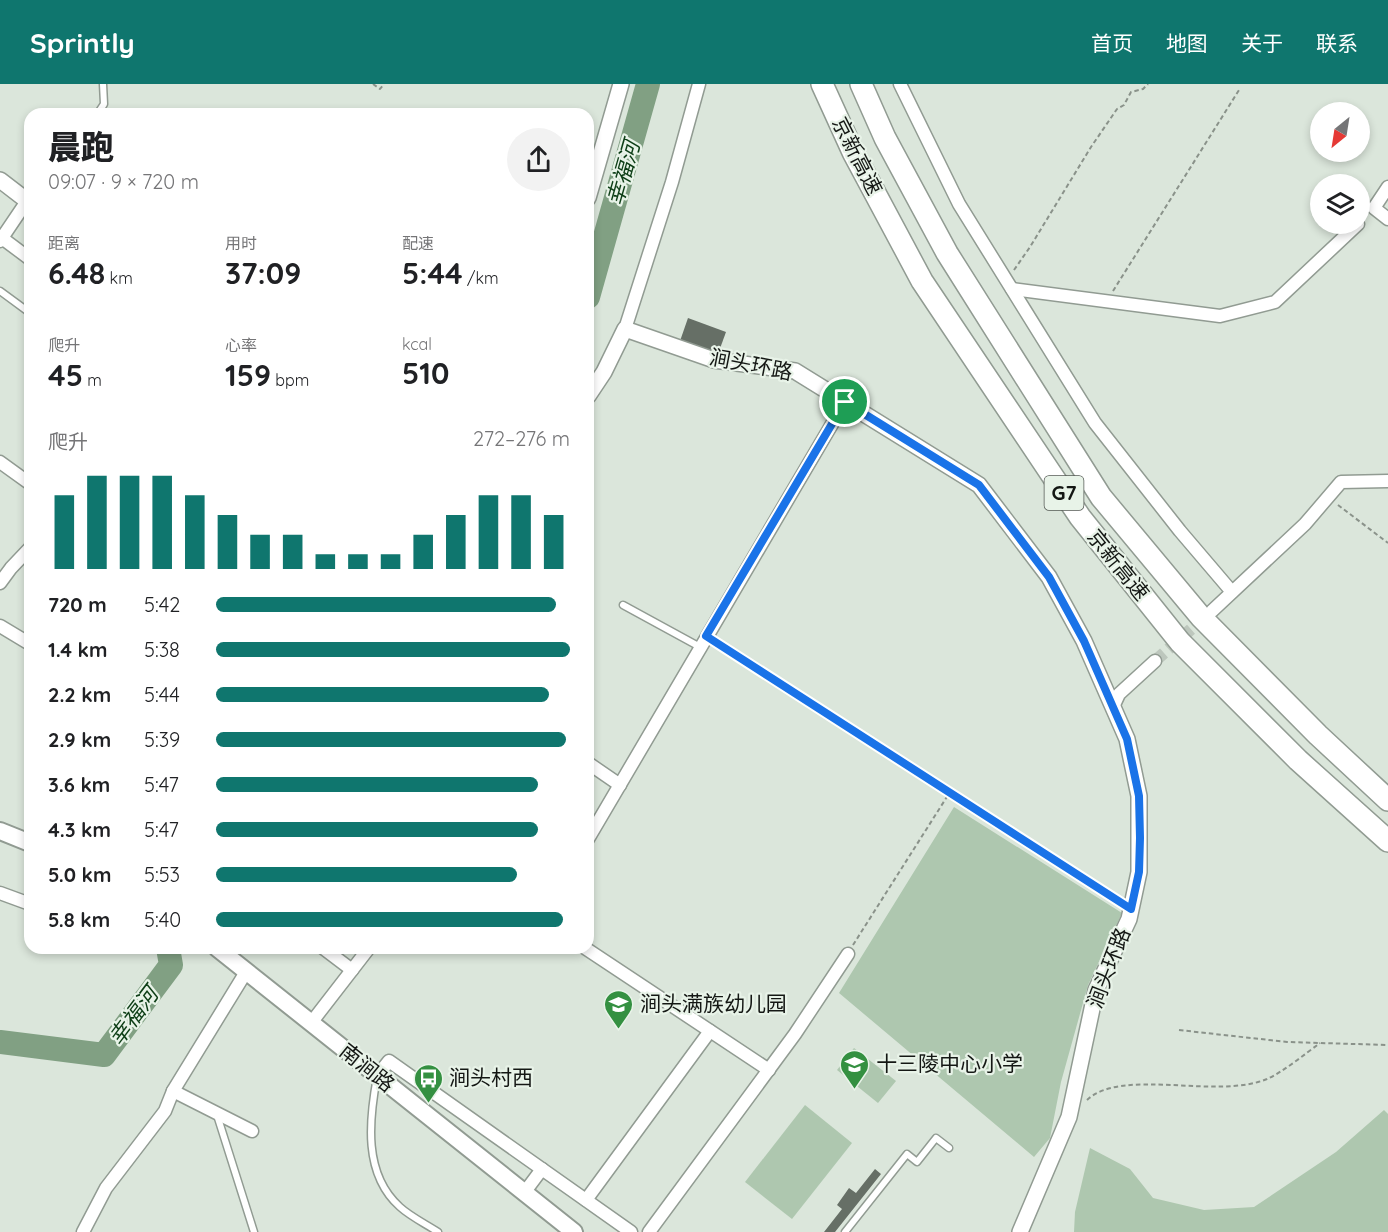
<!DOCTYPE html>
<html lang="zh">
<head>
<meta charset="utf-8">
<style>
  :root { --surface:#fff; --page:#f2f2f2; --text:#202124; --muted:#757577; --accent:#0f766e }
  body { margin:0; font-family:Quicksand,"Noto Sans SC",sans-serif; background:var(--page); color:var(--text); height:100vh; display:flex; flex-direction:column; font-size:22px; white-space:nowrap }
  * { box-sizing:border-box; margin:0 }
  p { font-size:20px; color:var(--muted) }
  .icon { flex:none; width:33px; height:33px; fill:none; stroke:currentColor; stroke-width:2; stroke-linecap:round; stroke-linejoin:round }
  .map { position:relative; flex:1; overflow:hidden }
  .sheet { position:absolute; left:24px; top:24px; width:570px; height:846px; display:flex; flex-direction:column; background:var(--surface); border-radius:18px; box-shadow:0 3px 9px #0003 }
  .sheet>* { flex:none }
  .needle { width:39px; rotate:210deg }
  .buttons { position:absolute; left:1310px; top:18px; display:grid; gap:12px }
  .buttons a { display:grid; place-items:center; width:60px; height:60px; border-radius:50%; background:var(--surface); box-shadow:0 3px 9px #0003; font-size:30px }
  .pin { position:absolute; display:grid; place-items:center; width:51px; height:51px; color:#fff; margin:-26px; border:3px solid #fff; border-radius:50%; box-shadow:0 2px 6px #0007 }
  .round { display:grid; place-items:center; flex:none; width:63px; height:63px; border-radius:32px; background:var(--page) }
  .head { display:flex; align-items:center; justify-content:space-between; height:102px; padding:0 24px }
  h1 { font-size:33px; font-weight:800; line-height:45px }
  .metrics { display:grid; grid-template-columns:repeat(3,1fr); gap:9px; height:102px; padding:6px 24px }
  .metrics div { display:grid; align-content:center }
  .metrics b { font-size:30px; font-weight:800 }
  .metrics small { font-size:16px; font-weight:400 }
  .metrics p { font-size:16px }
  .chart { height:168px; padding:12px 24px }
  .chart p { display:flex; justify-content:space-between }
  .chart svg { width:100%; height:108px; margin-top:6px; stroke:var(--accent); stroke-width:6 }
  ul { padding:0 24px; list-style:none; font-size:20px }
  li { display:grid; grid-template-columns:96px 72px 1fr; align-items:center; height:45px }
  li i { height:15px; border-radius:8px; background:var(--accent) }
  header { display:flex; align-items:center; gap:36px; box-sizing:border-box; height:84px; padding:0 30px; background:var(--accent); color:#fff }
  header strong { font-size:28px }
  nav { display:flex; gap:33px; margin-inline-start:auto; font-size:21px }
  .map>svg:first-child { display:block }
  .green { fill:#aec7af }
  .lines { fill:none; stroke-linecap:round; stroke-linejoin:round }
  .river { stroke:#81a083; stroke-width:24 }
  .building { fill:#666f66 }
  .minor-tunnel { stroke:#bdc7bd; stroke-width:12; stroke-dasharray:12 6; stroke-linecap:butt }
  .service-casing { stroke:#919b92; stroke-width:9 }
  .minor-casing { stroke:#919b92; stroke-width:15 }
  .tertiary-casing { stroke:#919b92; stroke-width:18 }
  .secondary-casing { stroke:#919b92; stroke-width:20 }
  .motorway-casing { stroke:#919b92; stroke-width:24 }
  .path { stroke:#8a928a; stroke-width:2; stroke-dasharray:4.5 3; stroke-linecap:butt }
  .service { stroke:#fff; stroke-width:6 }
  .minor { stroke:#fff; stroke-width:12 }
  .tertiary { stroke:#fff; stroke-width:15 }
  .secondary { stroke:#fff; stroke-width:16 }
  .motorway { stroke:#fff; stroke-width:21 }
  .route-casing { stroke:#fff; stroke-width:12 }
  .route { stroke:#1a73e8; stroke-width:8 }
  .labels { text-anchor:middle; stroke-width:4.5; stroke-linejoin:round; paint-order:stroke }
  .shield { fill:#e8f3e8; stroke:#545954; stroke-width:1.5 }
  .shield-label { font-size:20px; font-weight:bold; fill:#141714 }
  .street-label { font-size:21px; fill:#141714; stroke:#e8f3e8 }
  .poi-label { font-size:21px; fill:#141714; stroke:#e8f3e8; text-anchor:start }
  .water-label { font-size:22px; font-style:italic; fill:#0d3e16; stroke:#e8f3e8 }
</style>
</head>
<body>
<header>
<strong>Sprintly</strong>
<nav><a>首页</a><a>地图</a><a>关于</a><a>联系</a></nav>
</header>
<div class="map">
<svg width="1388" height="1148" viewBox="0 0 1388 1148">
  <rect width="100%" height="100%" fill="#dbe6db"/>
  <g class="green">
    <path d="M954 723 1122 829 1088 901 1061 998 1050 1054 1034 1073 839 909Z"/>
    <path d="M854 964 896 997 878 1019 837 986Z"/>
    <path d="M805 1021 852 1059 792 1135 745 1098Z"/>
    <path d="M1384 1026 1388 1030V1148H1074L1075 1128 1090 1064 1130 1085 1153 1114 1204 1126 1254 1123 1336 1068Z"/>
  </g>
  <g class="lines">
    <g class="river">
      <path d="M588 213 648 0"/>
      <path d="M0 958 104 971 171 881 168 864"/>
    </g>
  </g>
  <g class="building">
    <path d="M688 234 726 248 718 270 680 257Z"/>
    <path d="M875 1085 881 1090 835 1148H824L842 1125 837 1121 849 1104 856 1109Z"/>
  </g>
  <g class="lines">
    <path class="minor-tunnel" d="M1155 577 1206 532"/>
    <defs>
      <g id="service">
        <path d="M73 30 98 29 104 20 103 0"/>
        <path d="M0 207 30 229"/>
        <path d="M623 521 700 563"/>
        <path d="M377 993C369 1036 363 1090 400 1123 411 1133 426 1140 438 1148"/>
        <path d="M217 1031 254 1148"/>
        <path d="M845 1148 907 1070 917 1078 936 1054 949 1064"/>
      </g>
      <g id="minor">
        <path d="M900 0 959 120 1095 339 1180 447 1232 508"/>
        <path d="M1388 103 1374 124 1388 135"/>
        <path d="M2 154 30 175"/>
        <path d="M0 157 27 117"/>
        <path d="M1012 205 1220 232 1275 218 1358 140"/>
        <path d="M625 245 672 98 699 0"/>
        <path d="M0 378 29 399"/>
        <path d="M0 499 11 484 30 464"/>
        <path d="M1212 527 1305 440 1341 398 1388 397"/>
        <path d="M0 542 30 560"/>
        <path d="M1113 623 1119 610 1155 577"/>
        <path d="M588 679 620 701"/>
        <path d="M588 755 845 318"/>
        <path d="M0 809 30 820"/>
        <path d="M323 864 352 886"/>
        <path d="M585 864 769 986"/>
        <path d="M311 939 369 864"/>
        <path d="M377 992 389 977 631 1148"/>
        <path d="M173 1007 252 1047"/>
        <path d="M524 1109 542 1085"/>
        <path d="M586 1116 710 947"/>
        <path d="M83 1148 106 1104 165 1027 173 1007 246 888"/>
        <path d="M649 1148 795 950 848 870"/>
      </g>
      <g id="tertiary">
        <path d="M0 96 30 119"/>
        <path d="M588 114 621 0"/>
        <path d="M588 312 604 288 625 245 714 276 795 287 979 401 1049 493 1084 557 1127 655 1139 712V788L1129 835 1096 906 1069 1033 1020 1148"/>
      </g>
      <g id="secondary">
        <path d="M0 747 30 759"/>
        <path d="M217 864 574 1148"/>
      </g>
      <g id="motorway">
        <path d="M822 0 853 68 922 197 1080 433 1180 558 1298 676 1388 757"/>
        <path d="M861 0 885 54 947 169 1101 413 1201 533 1318 651 1388 716"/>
      </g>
    </defs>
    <use href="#service" class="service-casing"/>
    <use href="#minor" class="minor-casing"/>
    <use href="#tertiary" class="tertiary-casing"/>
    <use href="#secondary" class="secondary-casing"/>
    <use href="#motorway" class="motorway-casing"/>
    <g class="path">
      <path d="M373 0 380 5 384 0"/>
      <path d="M1014 186 1030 163 1091 63 1117 25 1124 21 1131 8 1143 5 1148 0"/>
      <path d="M1113 207 1239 6"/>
      <path d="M1338 421 1388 459"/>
      <path d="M717 559 1118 817"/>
      <path d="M853 861 950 708"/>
      <path d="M1179 946 1287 958 1388 961"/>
      <path d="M1087 1016C1122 983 1216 1016 1267 995 1283 988 1305 970 1320 959"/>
    </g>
    <use href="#service" class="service"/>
    <use href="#minor" class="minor"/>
    <use href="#tertiary" class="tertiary"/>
    <use href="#secondary" class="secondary"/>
    <use href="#motorway" class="motorway"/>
  </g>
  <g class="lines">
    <defs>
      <path id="route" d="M845 318 979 401 1049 493 1084 557 1127 655 1139 712 1140 754 1139 788 1131 825 706 552Z"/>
    </defs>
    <use href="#route" class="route-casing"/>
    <use href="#route" class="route"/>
  </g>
  <defs>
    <symbol id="school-pin" viewBox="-11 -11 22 30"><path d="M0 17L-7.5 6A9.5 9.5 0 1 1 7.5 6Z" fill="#349041" stroke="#e8f3e8"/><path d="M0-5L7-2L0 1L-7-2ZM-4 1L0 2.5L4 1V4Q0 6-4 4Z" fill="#fff"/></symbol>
    <symbol id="bus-pin" viewBox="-11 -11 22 30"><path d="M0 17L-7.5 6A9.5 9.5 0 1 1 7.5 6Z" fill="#349041" stroke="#e8f3e8"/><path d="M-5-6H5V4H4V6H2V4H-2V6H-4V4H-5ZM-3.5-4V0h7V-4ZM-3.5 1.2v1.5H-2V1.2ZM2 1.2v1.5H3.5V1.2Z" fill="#fff"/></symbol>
  </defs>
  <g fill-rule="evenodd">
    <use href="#school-pin" x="602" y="904" width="33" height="45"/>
    <use href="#school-pin" x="838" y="964" width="33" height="45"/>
    <use href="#bus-pin" x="412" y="978" width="33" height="45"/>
  </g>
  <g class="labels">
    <rect class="shield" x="1044.5" y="392" width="39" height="34" rx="4.5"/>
    <g class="shield-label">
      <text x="1064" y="416">G7</text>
    </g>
    <g class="street-label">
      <text transform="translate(857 72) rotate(63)" y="7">京新高速</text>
      <text transform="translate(751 281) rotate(11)" y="7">涧头环路</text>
      <text transform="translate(1118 481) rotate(51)" y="7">京新高速</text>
      <text transform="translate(1109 884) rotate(-69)" y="7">涧头环路</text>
      <text transform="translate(367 984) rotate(39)" y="7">南涧路</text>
    </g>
    <g class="poi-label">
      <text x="640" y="927">涧头满族幼儿园</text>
      <text x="876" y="987">十三陵中心小学</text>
      <text x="449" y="1001">涧头村西</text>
    </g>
    <g class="water-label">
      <text transform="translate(623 89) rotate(-74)" y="8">幸福河</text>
      <text transform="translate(133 932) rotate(-53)" y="8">幸福河</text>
    </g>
  </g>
</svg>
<div class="buttons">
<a><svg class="needle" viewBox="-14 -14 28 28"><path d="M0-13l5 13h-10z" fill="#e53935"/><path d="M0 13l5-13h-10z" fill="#757577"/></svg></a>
<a><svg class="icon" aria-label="layers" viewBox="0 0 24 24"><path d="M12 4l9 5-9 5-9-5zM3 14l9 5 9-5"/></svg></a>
</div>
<div class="pin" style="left:845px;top:318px;background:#1e9e55"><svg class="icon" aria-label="arrive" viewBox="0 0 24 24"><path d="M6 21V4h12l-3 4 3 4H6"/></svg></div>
<section class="sheet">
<div class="head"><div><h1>晨跑</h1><p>09:07 · 9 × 720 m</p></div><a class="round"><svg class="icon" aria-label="share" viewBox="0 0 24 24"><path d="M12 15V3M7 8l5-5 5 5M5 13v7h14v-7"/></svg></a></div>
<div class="metrics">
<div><p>距离</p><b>6.48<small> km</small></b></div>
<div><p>用时</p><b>37:09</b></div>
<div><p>配速</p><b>5:44<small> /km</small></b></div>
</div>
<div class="metrics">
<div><p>爬升</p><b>45<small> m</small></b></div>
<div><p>心率</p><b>159<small> bpm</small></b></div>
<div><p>kcal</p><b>510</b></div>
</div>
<div class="chart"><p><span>爬升</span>272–276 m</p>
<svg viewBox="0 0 160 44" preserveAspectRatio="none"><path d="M5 44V14M15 44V6M25 44V6M35 44V6M45 44V14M55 44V22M65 44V30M75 44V30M85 44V38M95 44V38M105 44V38M115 44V30M125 44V22M135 44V14M145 44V14M155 44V22"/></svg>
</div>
<ul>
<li><b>720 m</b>5:42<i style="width:96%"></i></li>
<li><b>1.4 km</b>5:38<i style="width:100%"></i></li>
<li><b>2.2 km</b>5:44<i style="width:94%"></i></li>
<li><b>2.9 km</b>5:39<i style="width:99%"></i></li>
<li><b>3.6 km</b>5:47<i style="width:91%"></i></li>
<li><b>4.3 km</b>5:47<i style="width:91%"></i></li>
<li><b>5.0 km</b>5:53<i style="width:85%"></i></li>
<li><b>5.8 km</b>5:40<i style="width:98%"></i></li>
</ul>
</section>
</div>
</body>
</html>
